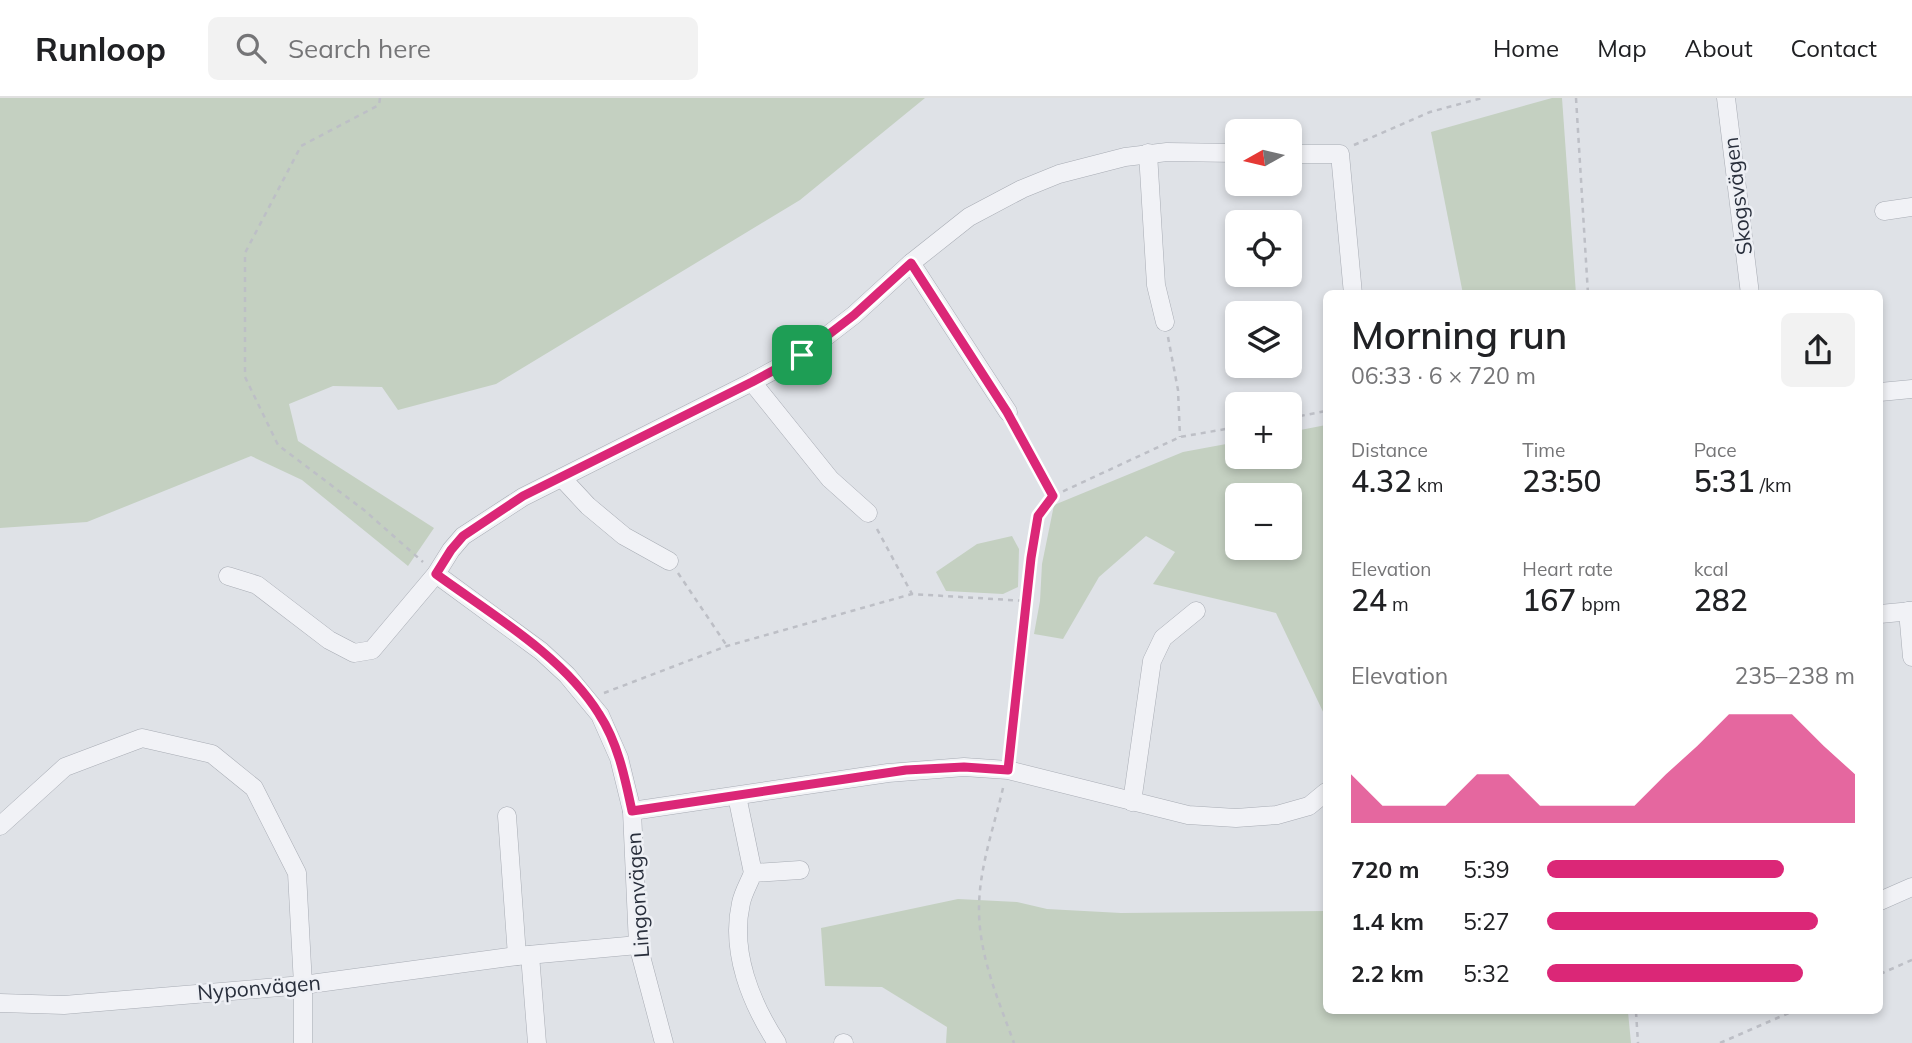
<!DOCTYPE html>
<html lang="en">
<head>
<meta charset="utf-8">
<style>
  :root { --surface:#fff; --page:#f2f2f2; --text:#202124; --muted:#757577; --line:#e0e0e0; --accent:#db2777 }
  body { margin:0; font-family:Mulish,sans-serif; background:var(--page); color:var(--text); height:100vh; display:flex; flex-direction:column; font-size:26px; white-space:nowrap }
  * { box-sizing:border-box; margin:0 }
  p { font-size:23px; color:var(--muted) }
  .icon { flex:none; width:38px; height:38px; fill:none; stroke:currentColor; stroke-width:2; stroke-linecap:round; stroke-linejoin:round }
  .map { position:relative; flex:1; overflow:hidden }
  .sheet { position:absolute; left:1323px; top:192px; width:560px; height:724px; display:flex; flex-direction:column; background:var(--surface); border-radius:10px; box-shadow:0 4px 10px #0003 }
  .sheet>* { flex:none }
  .needle { width:46px; rotate:262deg }
  .buttons { position:absolute; left:1225px; top:21px; display:grid; gap:14px }
  .buttons a { display:grid; place-items:center; width:77px; height:77px; border-radius:10px; background:var(--surface); box-shadow:0 4px 10px #0003; font-size:35px }
  .pin { position:absolute; display:grid; place-items:center; width:60px; height:60px; color:#fff; margin:-30px; border-radius:14px; box-shadow:0 4px 10px #0006 }
  .round { display:grid; place-items:center; flex:none; width:74px; height:74px; border-radius:10px; background:var(--page) }
  .overview { display:flex; align-items:center; justify-content:space-between; height:119px; padding:0 28px }
  h1 { font-size:38px; font-weight:600; line-height:52px }
  .stats { display:grid; grid-template-columns:repeat(3,1fr); gap:10px; height:119px; padding:7px 28px }
  .stats div { display:grid; align-content:center }
  .stats b { font-size:30px; font-weight:600 }
  .stats small { font-size:19px; font-weight:400 }
  .stats p { font-size:19px }
  .chart { height:196px; padding:14px 28px }
  .chart p { display:flex; justify-content:space-between }
  .chart svg { width:100%; height:126px; margin-top:7px; fill:var(--accent); opacity:.7 }
  ul { padding:0 28px; list-style:none; font-size:23px }
  li { display:grid; grid-template-columns:112px 84px 1fr; align-items:center; height:52px }
  li i { height:18px; border-radius:9px; background:var(--accent) }
  header { display:flex; align-items:center; gap:42px; box-sizing:border-box; height:98px; padding:0 35px; background:var(--surface); border-bottom:2px solid var(--line) }
  header strong { font-size:33px }
  nav { display:flex; gap:38px; margin-inline-start:auto; font-size:24px }
  .search { width:490px; height:63px; background:var(--page); display:flex; align-items:center; gap:18px; box-sizing:border-box; padding:0 24px; border-radius:10px; color:var(--muted); font-size:26px }
  .map>svg:first-child { display:block }
  .green { fill:#c4d0c1; fill-rule:evenodd }
  .lines { fill:none; stroke-linecap:round; stroke-linejoin:round }
  .minor-casing { stroke:#a8acb4; stroke-width:19 }
  .path { stroke:#bdbfc6; stroke-width:2.5; stroke-dasharray:5 5; stroke-linecap:butt }
  .minor { stroke:#f1f2f6; stroke-width:18 }
  .route-casing { stroke:#fff; stroke-width:14 }
  .route { stroke:#db2777; stroke-width:9 }
  .labels { text-anchor:middle; stroke-width:5; stroke-linejoin:round; paint-order:stroke }
  .street-label { font-size:21px; fill:#292f3c; stroke:#eef0f5 }
</style>
</head>
<body>
<header>
<strong>Runloop</strong>
<div class="search"><svg class="icon" aria-label="search" viewBox="0 0 24 24"><circle cx="10" cy="10" r="6"/><path d="M15 15l6 6"/></svg>Search here</div>
<nav><a>Home</a><a>Map</a><a>About</a><a>Contact</a></nav>
</header>
<div class="map">
<svg width="1912" height="945" viewBox="0 0 1912 945">
  <rect width="100%" height="100%" fill="#dfe2e7"/>
  <g class="green">
    <path d="M0 0H925L800 102 496 286 398 312 382 289 333 288 289 306 298 343 434 430 408 468 302 382 251 358 87 424 0 430Z"/>
    <path d="M1552 0H1562L1576 196H1463L1431 34Z"/>
    <path d="M1326 327V620L1276 515 1153 486 1175 454 1146 438 1099 479 1063 541 1034 536 1040 503 1042 466 1054 407 1183 354 1237 344V359H1290V334ZM1290 397V450H1237V397Z"/>
    <path d="M1012 438 1019 451 1018 489 1003 496 946 493 936 474 977 446Z"/>
    <path d="M958 801 1017 804 1047 811 1121 815 1326 813V914H1628L1631 945H946L947 929 882 889 825 888 821 830Z"/>
  </g>
  <g class="lines">
    <defs>
      <g id="minor">
        <path d="M1726 0 1750 196"/>
        <path d="M1148 55 1156 187 1165 224"/>
        <path d="M1290 56H1340L1353 196"/>
        <path d="M1884 113 1912 109"/>
        <path d="M911 165 1008 314"/>
        <path d="M752 284 830 381 868 415"/>
        <path d="M1880 294 1912 291"/>
        <path d="M562 380 588 408 624 438 669 463"/>
        <path d="M436 476 541 553 567 577 600 617 619 660 632 713 638 847 664 945"/>
        <path d="M228 478 257 487 329 542 354 555 372 552 436 476 451 452 463 438 523 399 752 284 802 257 854 217 911 165 969 119 1022 91 1059 76 1125 59 1167 54 1237 55"/>
        <path d="M1908 513 1912 559"/>
        <path d="M1880 516 1912 513"/>
        <path d="M737 698 753 775"/>
        <path d="M1132 704 1152 563 1163 540 1196 513"/>
        <path d="M632 713 888 675 964 669 1008 672 1188 717 1236 720 1277 717 1309 708 1326 694"/>
        <path d="M507 718 517 858"/>
        <path d="M0 728 65 669 142 640 212 656 254 690 297 775 303 887V945"/>
        <path d="M1880 803 1912 789"/>
        <path d="M530 857 537 945"/>
        <path d="M0 905 64 907 303 887 517 858 638 847"/>
        <path d="M777 945C751 905 730 854 741 805 743 795 749 785 753 775L800 772"/>
        <path d="M843 945H844"/>
      </g>
    </defs>
    <use href="#minor" class="minor-casing"/>
    <g class="path">
      <path d="M380 0 379 7 301 48 245 155V279L278 347 364 412 423 464"/>
      <path d="M1576 0 1588 196"/>
      <path d="M1354 47 1430 14 1482 0"/>
      <path d="M1168 239 1178 292 1180 339"/>
      <path d="M1290 320 1326 313"/>
      <path d="M1016 330 1053 398"/>
      <path d="M877 431 912 496"/>
      <path d="M678 475 727 548"/>
      <path d="M604 595 727 548 912 496 1026 503 1031 460 1038 418 1053 398 1180 339 1237 329"/>
      <path d="M1010 656 1026 503"/>
      <path d="M1003 690C994 729 979 770 979 811 979 858 998 901 1014 945"/>
      <path d="M1880 876 1912 862"/>
      <path d="M1636 914 1638 945"/>
      <path d="M1720 945 1791 914"/>
    </g>
    <use href="#minor" class="minor"/>
  </g>
  <g class="lines">
    <defs>
      <path id="route" d="M911 165 1007 314 1053 398 1038 418 1031 460 1008 672 964 669 906 672 632 713C625 680 618 645 599 616 563 558 491 516 436 476L451 452 463 438 523 398 752 284 802 257 854 217Z"/>
    </defs>
    <use href="#route" class="route-casing"/>
    <use href="#route" class="route"/>
  </g>
  <g class="labels">
    <g class="street-label">
      <text transform="translate(1738 98) rotate(-97)" y="7">Skogsvägen</text>
      <text transform="translate(638 797) rotate(-94)" y="7">Lingonvägen</text>
      <text transform="translate(259 890) rotate(-5)" y="7">Nyponvägen</text>
    </g>
  </g>
</svg>
<div class="buttons">
<a><svg class="needle" viewBox="-14 -14 28 28"><path d="M0-13l5 13h-10z" fill="#e53935"/><path d="M0 13l5-13h-10z" fill="#757577"/></svg></a>
<a><svg class="icon" aria-label="locate" viewBox="0 0 24 24"><circle cx="12" cy="12" r="6"/><path d="M12 2v4M12 18v4M2 12h4M18 12h4"/></svg></a>
<a><svg class="icon" aria-label="layers" viewBox="0 0 24 24"><path d="M12 4l9 5-9 5-9-5zM3 14l9 5 9-5"/></svg></a>
<a>+</a>
<a>−</a>
</div>
<div class="pin" style="left:802px;top:257px;background:#1e9e55"><svg class="icon" aria-label="arrive" viewBox="0 0 24 24"><path d="M6 21V4h12l-3 4 3 4H6"/></svg></div>
<section class="sheet">
<div class="overview"><div><h1>Morning run</h1><p>06:33 · 6 × 720 m</p></div><a class="round"><svg class="icon" aria-label="share" viewBox="0 0 24 24"><path d="M12 15V3M7 8l5-5 5 5M5 13v7h14v-7"/></svg></a></div>
<div class="stats">
<div><p>Distance</p><b>4.32<small> km</small></b></div>
<div><p>Time</p><b>23:50</b></div>
<div><p>Pace</p><b>5:31<small> /km</small></b></div>
</div>
<div class="stats">
<div><p>Elevation</p><b>24<small> m</small></b></div>
<div><p>Heart rate</p><b>167<small> bpm</small></b></div>
<div><p>kcal</p><b>282</b></div>
</div>
<div class="chart"><p><span>Elevation</span>235–238 m</p>
<svg viewBox="0 0 160 44" preserveAspectRatio="none"><path d="M0 44V27L10 38L20 38L30 38L40 27L50 27L60 38L70 38L80 38L90 38L100 27L110 17L120 6L130 6L140 6L150 17L160 27V44z"/></svg>
</div>
<ul>
<li><b>720 m</b>5:39<i style="width:77%"></i></li>
<li><b>1.4 km</b>5:27<i style="width:88%"></i></li>
<li><b>2.2 km</b>5:32<i style="width:83%"></i></li>
</ul>
</section>
</div>
</body>
</html>
